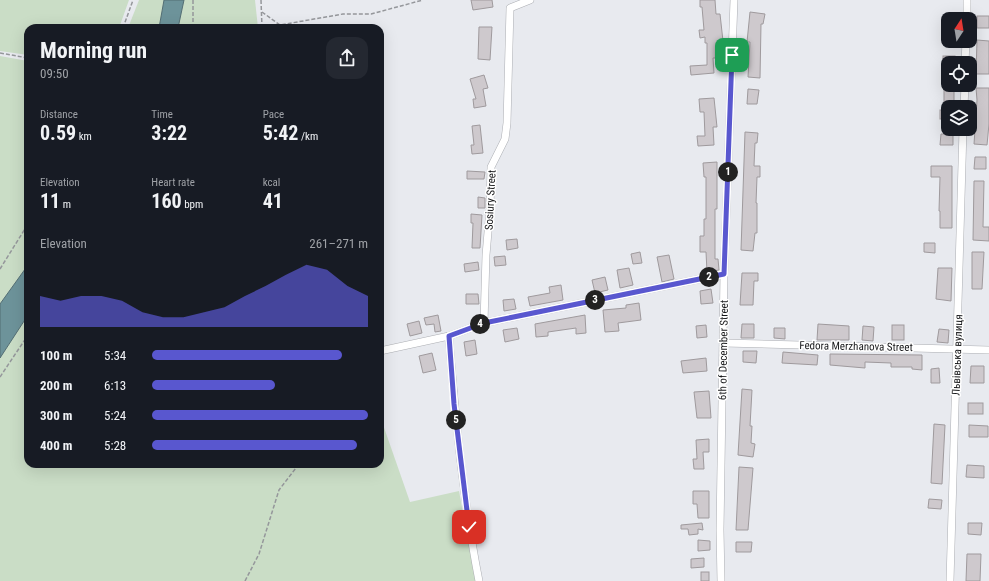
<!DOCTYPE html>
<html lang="en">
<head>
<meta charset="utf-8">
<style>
  :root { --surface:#171b24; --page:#242831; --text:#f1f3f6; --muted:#9ea1a6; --accent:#5957cf }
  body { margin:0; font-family:"Roboto Condensed",sans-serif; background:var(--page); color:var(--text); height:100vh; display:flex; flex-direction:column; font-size:15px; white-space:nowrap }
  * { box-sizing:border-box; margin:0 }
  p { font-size:13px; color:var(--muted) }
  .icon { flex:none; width:22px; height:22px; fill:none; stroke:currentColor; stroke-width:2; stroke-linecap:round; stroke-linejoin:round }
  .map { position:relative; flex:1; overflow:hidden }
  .panel { position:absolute; left:24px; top:24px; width:360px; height:444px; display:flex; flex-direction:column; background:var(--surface); border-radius:12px; box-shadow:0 4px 16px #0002 }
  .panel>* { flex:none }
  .needle { width:26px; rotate:12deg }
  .controls { position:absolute; left:941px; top:12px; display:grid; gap:8px }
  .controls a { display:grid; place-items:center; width:36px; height:36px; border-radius:8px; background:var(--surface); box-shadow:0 4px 16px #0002; font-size:20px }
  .pin { position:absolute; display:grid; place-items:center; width:34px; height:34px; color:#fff; margin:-17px; border-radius:8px; box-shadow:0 2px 6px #0006 }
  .km { position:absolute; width:20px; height:20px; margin:-10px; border-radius:50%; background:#222; color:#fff; font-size:11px; line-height:20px; text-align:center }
  .round { display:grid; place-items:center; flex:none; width:42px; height:42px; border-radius:12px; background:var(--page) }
  .head { display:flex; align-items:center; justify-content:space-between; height:68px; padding:0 16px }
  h1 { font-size:22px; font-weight:700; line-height:30px }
  .metrics { display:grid; grid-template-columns:repeat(3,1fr); gap:6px; height:68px; padding:4px 16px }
  .metrics div { display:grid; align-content:center }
  .metrics b { font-size:20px; font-weight:700 }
  .metrics small { font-size:11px; font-weight:400 }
  .metrics p { font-size:11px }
  .chart { height:112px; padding:8px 16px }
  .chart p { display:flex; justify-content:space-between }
  .chart svg { width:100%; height:72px; margin-top:4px; fill:var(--accent); opacity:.7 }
  ul { padding:0 16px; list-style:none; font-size:13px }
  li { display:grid; grid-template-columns:64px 48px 1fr; align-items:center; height:30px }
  li i { height:10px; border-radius:5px; background:var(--accent) }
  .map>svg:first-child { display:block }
  .green { fill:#caddc6 }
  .water { fill:#6d939a; stroke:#536e73 }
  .building { fill:#cec9cd; stroke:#9f9a9d }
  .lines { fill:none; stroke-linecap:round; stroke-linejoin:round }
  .minor-casing { stroke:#acaeb3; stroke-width:8 }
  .path { stroke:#95979b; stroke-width:1.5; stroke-dasharray:4 2; stroke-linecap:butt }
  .minor { stroke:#fff; stroke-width:7 }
  .route-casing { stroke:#fff; stroke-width:8 }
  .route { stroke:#5957cf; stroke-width:5 }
  .labels { text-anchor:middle; stroke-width:3; stroke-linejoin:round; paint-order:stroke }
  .street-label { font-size:11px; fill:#161719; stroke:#fff }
</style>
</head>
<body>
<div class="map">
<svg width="989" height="581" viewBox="0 0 989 581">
  <rect width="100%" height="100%" fill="#e8eaef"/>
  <g class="green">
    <path d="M0 0H129L119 28H28V55L0 51Z"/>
    <path d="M139 0H164L159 28H128Z"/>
    <path d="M184 0H255L258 28H178Z"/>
    <path d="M0 56 28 61V265L0 304Z"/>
    <path d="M28 315V464H380V416L410 502 459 491 476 581H0V358Z"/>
  </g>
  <g class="water">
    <path d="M164 0H184L178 28H159Z"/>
    <path d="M28 265V315L0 358V304Z"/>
  </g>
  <g class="building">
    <path d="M471 0H492L493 7 473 10Z"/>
    <path d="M700 0H715L716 14H720L723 41H720V58H713L714 73 691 75 690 66 707 65V43H705V37L700 38 699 30H704L702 7H700Z"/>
    <path d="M750 12 765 14 763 24H761L760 78 748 77 750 42H747Z"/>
    <rect x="977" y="16" width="12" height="12"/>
    <path d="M479 27H492L490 60 478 59Z"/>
    <path d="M977 40 989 41V74H976Z"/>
    <rect x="943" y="56" width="12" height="7"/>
    <path d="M484 75 488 88 483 89 486 106 474 108 473 99H476L470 79Z"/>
    <path d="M976 88H989V124L987 145 974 144 977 100Z"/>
    <path d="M748 89 759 90 757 104H747Z"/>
    <path d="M944 89 954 90V103H944Z"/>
    <path d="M714 98 717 127H713L714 145 698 146 697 136H705L704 112H700L699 99Z"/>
    <rect x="940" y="110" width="8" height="9"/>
    <path d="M480 125 483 153 472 154 471 145H474L472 126Z"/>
    <path d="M745 132 758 133 757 143H755L754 166H760V177H757L756 203H757V233H755L753 251 741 250Z"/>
    <path d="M941 134H953V145H940Z"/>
    <path d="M975 157H986V169H974Z"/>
    <path d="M717 162V209H715V259H718L719 270 707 272 706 252H700V236H704V219H706V177H704L703 163Z"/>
    <path d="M931 166H952V228H940V211H939L940 177H931Z"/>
    <path d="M467 171 485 172 484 179H467Z"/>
    <path d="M974 181H984L983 227H989V241L973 240Z"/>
    <path d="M478 197 485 198V208H478Z"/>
    <path d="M471 214 482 215 480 248H472L473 223H471Z"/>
    <path d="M517 239 518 248 507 250 506 240Z"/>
    <path d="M924 243H935V253L924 252Z"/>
    <path d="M640 252 642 263 633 264 631 254Z"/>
    <path d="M972 252H984L982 289H972Z"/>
    <path d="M669 255 674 279 662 282 657 257Z"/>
    <path d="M505 256 506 265 495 266 494 257Z"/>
    <path d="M478 262 479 270 465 272 464 264Z"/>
    <path d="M629 268 633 285 620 288 617 270Z"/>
    <path d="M938 268H952L951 301 936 299Z"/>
    <path d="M742 273H758V281H754L753 305H740Z"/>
    <path d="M605 277 608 290 595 293 592 280Z"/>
    <path d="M561 285 563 300 530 306 528 297 550 293 549 287Z"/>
    <path d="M711 289 713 303 701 304 700 291Z"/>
    <path d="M466 294H478L479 304H466Z"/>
    <path d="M514 299 516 309 504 311 503 300Z"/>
    <path d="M639 303 641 320 618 323 619 331 605 332 603 310 626 308V305Z"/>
    <path d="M438 315 441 331 435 332 434 324 426 325 424 318Z"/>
    <path d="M585 315 586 333 576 334V328L548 332V336L536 337 535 324Z"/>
    <path d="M419 321 422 333 410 336 407 324Z"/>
    <path d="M742 324H754V338H741Z"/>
    <path d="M818 324 849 326V340H817Z"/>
    <path d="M706 325 707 337 697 338 696 326Z"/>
    <rect x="892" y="325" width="12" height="15"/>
    <path d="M863 326 874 327 873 341 862 340Z"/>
    <path d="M517 328 519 339 505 342 503 330Z"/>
    <path d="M774 328H785V339L774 338Z"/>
    <path d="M939 329 949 330 948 343 937 342Z"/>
    <path d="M475 340 477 354 466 356 464 342Z"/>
    <path d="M743 351H757L756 363 743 362Z"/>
    <path d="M783 352 818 355 817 365 782 363Z"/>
    <path d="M432 353 436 370 423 373 419 356Z"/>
    <path d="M830 354 922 355V370L912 369V367H891V363L865 362V368L830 365Z"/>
    <path d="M706 358 707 371 683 373 681 361Z"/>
    <path d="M971 366H984V383H970Z"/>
    <path d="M939 368 940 383H931V369Z"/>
    <path d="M742 389 752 390 750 426H752L751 443 755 444 753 457 738 455Z"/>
    <path d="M709 391 711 418H697L694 392Z"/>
    <rect x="968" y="403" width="15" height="11"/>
    <path d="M934 424 945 425 942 484 931 483Z"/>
    <path d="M969 425 988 426V437H969Z"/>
    <path d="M709 439V452H703L704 469H694L693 459H697L696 440Z"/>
    <path d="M967 465 984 466V478L966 477Z"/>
    <path d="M739 467 753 468 748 530H736Z"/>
    <path d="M693 491H709V518H698L697 504H693Z"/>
    <path d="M929 499 942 500 941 509 928 508Z"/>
    <path d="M702 523 703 530 698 529V534L689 535 688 529H681V525Z"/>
    <path d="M968 523H982L981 535 968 534Z"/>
    <path d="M698 540 710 541V550L698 551Z"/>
    <path d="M736 542H752L751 552H736Z"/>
    <path d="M967 554H981L980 581H966Z"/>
    <path d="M704 558V567L691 568V559Z"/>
    <rect x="701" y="572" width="8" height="9"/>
  </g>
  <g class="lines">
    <defs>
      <g id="minor">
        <path d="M967 19V0"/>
        <path d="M965 63 966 41"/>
        <path d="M964 107 965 85"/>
        <path d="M484 323 486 255 490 209 491 167 505 139 507 123 510 8 530 0"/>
        <path d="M449 336C455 418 463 500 479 581"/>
        <path d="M724 343 989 350"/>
        <path d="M380 351 449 336 484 323 724 274"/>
        <path d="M721 581 720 530 724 274 734 0"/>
        <path d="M950 581 963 129"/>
      </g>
    </defs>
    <use href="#minor" class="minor-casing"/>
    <g class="path">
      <path d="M261 0 262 28"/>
      <path d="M262 12 280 25 343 14H371L423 0"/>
      <path d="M123 28 133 0"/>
      <path d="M193 28V0"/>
      <path d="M0 53 28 58"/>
      <path d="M0 269 28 224"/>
      <path d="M0 377 28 335"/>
      <path d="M245 581 259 554 279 490 299 464"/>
    </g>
    <use href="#minor" class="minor"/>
  </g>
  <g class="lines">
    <defs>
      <path id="route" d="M469 527 454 404 449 336 484 323 724 274 732 55"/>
    </defs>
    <use href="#route" class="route-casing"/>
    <use href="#route" class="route"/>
  </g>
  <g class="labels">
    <g class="street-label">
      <text transform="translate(490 200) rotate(-87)" y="4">Sosiury Street</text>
      <text transform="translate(856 346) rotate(1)" y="4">Fedora Merzhanova Street</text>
      <text transform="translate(723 350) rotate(-89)" y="4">6th of December Street</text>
      <text transform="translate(957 355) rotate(-88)" y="4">Львівська вулиця</text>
    </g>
  </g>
</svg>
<div class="controls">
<a><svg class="needle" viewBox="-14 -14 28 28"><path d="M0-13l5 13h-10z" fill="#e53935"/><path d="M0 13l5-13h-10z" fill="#9ea1a6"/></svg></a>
<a><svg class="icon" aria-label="locate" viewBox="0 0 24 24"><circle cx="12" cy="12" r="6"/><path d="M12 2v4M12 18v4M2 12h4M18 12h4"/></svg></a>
<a><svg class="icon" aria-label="layers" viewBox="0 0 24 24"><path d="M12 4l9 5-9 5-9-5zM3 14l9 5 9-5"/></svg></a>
</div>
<div class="pin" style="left:732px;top:55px;background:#1e9e55"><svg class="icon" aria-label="arrive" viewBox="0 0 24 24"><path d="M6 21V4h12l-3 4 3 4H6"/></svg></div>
<div class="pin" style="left:469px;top:527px;background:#d93025"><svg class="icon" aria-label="check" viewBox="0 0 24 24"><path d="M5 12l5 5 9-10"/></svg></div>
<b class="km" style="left:728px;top:172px">1</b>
<b class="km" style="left:709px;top:277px">2</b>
<b class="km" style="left:595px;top:300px">3</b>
<b class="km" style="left:480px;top:324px">4</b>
<b class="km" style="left:456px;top:420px">5</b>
<section class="panel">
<div class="head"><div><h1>Morning run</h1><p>09:50</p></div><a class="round"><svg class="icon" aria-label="share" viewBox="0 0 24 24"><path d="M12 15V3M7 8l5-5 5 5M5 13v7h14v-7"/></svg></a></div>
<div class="metrics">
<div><p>Distance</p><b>0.59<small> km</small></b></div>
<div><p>Time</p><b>3:22</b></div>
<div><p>Pace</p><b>5:42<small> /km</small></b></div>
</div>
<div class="metrics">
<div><p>Elevation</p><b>11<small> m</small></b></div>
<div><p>Heart rate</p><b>160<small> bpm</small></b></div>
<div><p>kcal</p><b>41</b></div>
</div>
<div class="chart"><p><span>Elevation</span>261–271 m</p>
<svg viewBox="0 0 160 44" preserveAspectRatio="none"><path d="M0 44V25L10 28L20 25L30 25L40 28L50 35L60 38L70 38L80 35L90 32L100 25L110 19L120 12L130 6L140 9L150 19L160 25V44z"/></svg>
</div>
<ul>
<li><b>100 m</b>5:34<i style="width:88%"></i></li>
<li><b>200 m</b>6:13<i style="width:57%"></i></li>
<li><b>300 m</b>5:24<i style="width:100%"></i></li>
<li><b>400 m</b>5:28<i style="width:95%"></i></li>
</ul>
</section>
</div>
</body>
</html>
